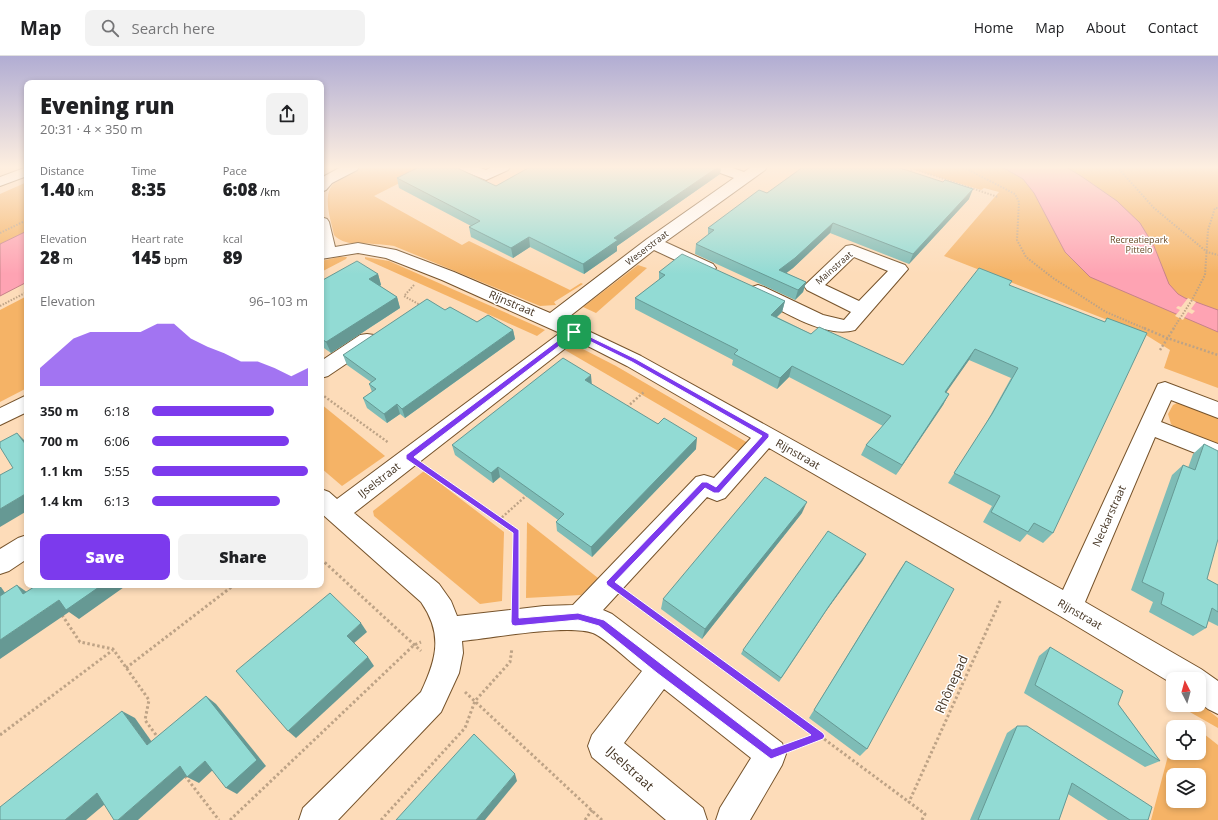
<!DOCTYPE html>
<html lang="en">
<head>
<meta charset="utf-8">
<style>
  :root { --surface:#fff; --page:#f2f2f2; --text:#202124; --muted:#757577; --line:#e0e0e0; --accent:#7c3aed }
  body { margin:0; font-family:"Open Sans",sans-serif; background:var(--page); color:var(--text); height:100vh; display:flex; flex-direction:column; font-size:15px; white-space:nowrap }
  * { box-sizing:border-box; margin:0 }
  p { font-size:13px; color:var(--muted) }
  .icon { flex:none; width:22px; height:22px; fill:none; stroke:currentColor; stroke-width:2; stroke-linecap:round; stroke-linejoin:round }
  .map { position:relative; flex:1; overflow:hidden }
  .drawer { position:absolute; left:24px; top:24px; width:300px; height:508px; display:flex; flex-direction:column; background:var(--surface); border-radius:8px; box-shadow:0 2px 6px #0003 }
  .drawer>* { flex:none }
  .needle { width:26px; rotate:354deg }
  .tools { position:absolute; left:1166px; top:616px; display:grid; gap:8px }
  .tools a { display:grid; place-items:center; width:40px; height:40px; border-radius:8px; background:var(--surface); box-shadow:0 2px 6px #0003; font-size:20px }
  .pin { position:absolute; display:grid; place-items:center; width:34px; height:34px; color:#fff; margin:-17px; border-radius:8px; box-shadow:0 2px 6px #0006 }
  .round { display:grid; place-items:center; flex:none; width:42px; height:42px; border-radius:8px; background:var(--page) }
  .headline { display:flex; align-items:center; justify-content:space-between; height:68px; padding:0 16px }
  h1 { font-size:22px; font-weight:800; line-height:30px }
  .metrics { display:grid; grid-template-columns:repeat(3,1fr); gap:6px; height:68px; padding:4px 16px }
  .metrics div { display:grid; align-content:center }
  .metrics b { font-size:17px; font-weight:800 }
  .metrics small { font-size:11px; font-weight:400 }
  .metrics p { font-size:11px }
  .chart { height:112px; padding:8px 16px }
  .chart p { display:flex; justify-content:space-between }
  .chart svg { width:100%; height:72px; margin-top:4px; fill:var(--accent); opacity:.7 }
  .action { display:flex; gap:8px; margin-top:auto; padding:8px 16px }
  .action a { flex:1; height:46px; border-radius:8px; background:var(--accent); color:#fff; font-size:16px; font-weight:800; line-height:46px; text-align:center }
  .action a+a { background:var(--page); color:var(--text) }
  ul { padding:0 16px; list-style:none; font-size:13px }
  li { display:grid; grid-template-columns:64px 48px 1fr; align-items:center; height:30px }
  li i { height:10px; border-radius:5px; background:var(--accent) }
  header { display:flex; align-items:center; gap:24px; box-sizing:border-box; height:56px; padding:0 20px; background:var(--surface); border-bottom:1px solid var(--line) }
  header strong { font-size:19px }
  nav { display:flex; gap:22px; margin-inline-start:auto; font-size:14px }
  .search { width:280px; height:36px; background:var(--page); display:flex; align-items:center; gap:10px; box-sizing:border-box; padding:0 14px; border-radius:8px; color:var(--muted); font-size:15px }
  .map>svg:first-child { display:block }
  .green { fill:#f5b366; fill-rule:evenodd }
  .water { fill:#fea3b3; stroke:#c68288 }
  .pier { fill:#fddcb9 }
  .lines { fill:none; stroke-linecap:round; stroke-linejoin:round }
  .street-casing { stroke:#76532b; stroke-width:2 }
  .highway-casing { stroke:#76532b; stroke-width:2 }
  .path-far2 { stroke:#bea386; stroke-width:2; stroke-dasharray:1.5 1.5; stroke-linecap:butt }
  .path-far1 { stroke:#bea386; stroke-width:2.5; stroke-dasharray:2 2; stroke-linecap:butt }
  .path { stroke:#bea386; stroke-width:3; stroke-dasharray:2.5 2.5; stroke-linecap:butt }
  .street { fill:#fff; fill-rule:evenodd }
  .highway { fill:#fff; fill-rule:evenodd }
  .wall { fill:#7ebcb6 }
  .shaded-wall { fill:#669994 }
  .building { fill:#92dbd4; stroke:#669994 }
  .route { fill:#7c3aed; stroke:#fff; fill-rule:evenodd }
  .labels { text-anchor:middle; stroke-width:3; stroke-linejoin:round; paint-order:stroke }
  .far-park-label { font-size:9px; fill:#6a4b27; stroke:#fff }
  .far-street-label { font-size:9px; fill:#453524; stroke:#fff }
  .street-label { font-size:11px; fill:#453524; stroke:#fff }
  .near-street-label { font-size:13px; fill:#453524; stroke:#fff }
</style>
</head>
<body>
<header>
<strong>Map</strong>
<div class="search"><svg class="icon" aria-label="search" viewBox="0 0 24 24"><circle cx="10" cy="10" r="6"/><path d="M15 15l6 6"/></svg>Search here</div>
<nav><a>Home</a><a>Map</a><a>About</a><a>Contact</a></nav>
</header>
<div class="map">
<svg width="1218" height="764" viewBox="0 0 1218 764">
  <rect width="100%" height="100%" fill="#fddcb9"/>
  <g class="green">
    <path d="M363 111H451H431L374 140 462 189 469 185 570 234 581 227 583 228 554 246 556 249 540 250 394 190C387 189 381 188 374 188 361 187 344 190 334 179 331 164 322 141 333 128Z"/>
    <path d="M905 111H1218V332L1164 312 1170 294 1146 279 944 200 999 136 984 132 981 134Z"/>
    <path d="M27 126V175L0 188V138Z"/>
    <path d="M339 201H347L346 203 321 216V205Z"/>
    <path d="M365 201 389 205 545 274 537 280 365 203Z"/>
    <path d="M638 209 647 212 596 257 583 251Z"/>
    <path d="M27 240V332L0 346V254Z"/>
    <path d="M573 288 616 310 748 387 740 396 565 294Z"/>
    <path d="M1177 347H1187L1218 360V390L1177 373 1171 368 1168 358 1173 349Z"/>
    <path d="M321 348 385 400 342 430 321 412Z"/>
    <path d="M424 415 504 476 502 545 480 548 374 460 373 455Z"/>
    <path d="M527 466 598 522 581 539 526 542Z"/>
    <path d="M1199 647 1218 662V672L1181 651 1182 649H1199Z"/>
    <path d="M1199 674 1218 689V764H1151L1173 681V697H1199ZM1173 719H1199V745H1173Z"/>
  </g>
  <g class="water">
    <path d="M1002 111H1066L1081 120 1117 145 1140 167 1154 190 1169 228 1178 238 1185 242 1218 254V276L1090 221 1065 196 1034 137 1023 123Z"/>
    <path d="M27 175V226L0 240V188Z"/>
  </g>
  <path class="pier" d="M1188 242 1196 246 1191 253 1195 255 1192 258 1188 256 1183 264 1175 260 1180 254 1176 252 1178 250 1181 251Z"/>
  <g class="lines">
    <defs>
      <g id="street">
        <path d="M341 111H359L357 114 332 127 326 134 321 136V122Z"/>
        <path d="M459 111H477L486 114 492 111H510L508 114 486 124 461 114Z"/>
        <path d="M710 111H730L744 116 751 111H767L765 114 665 186 713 208 716 212 713 216 707 217 701 216 654 194 565 264 641 300 1063 534 1158 328 1165 326 1218 346V362L1171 344 1161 366 1218 388V406L1155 381 1085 546 1201 613 1218 625V658L1208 653 1199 646V623H1173V628L1060 560 769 392 725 442 717 445 707 441 603 554 612 558 782 687 786 698 782 709 750 764H716L720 752 751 702 664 633 624 687 703 752 707 764H666L592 701 588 690 592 679 642 615C631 607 604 581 593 577 567 568 493 582 462 585L463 597 459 617 441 656 338 764H299L303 752 421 636C437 602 443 578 421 546L321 457V433L329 436 337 443 560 277 442 224 386 202 358 197 321 203V161L327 163 329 166 335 191 358 187 396 194 454 216 550 257 647 183 734 122 712 114ZM576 284 627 310 751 382 714 422 704 419 696 421 573 549 544 550 457 560 451 545 439 528 354 457Z"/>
        <path d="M852 189 905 209 908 213 855 274C823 283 780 253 752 239L749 235 752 231 758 229 764 231 823 259 844 264 851 256 807 234 804 230 846 190ZM854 201 888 215 859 245 825 229Z"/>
        <path d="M367 278 374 279 377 284 374 289 328 320 321 322V305L360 279Z"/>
        <path d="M27 339V356L0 369V352Z"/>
        <path d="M27 479V503L9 515 0 518V493L18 482Z"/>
      </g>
      <path id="highway" d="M27 111V120L0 130V121Z"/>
    </defs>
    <use href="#street" class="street-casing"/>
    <use href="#highway" class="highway-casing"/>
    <g class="path-far2">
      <path d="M963 111 1015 138 1019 146 1017 184 1026 201 1053 222 1106 256 1146 273"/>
      <path d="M1117 111 1154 152 1207 196 1218 199"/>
      <path d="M908 116 914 113 998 141"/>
      <path d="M0 177 27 164"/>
      <path d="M414 229 404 240 420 249"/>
      <path d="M0 250 27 236"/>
      <path d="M1173 273 1192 244 1205 219 1208 174 1215 152H1218"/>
    </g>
    <g class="path-far1">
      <path d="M1144 272 1167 282 1218 299"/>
      <path d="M1160 294 1174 272"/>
      <path d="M321 338 389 387"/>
      <path d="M627 351 644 336"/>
      <path d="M430 416 517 476V486"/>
      <path d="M499 464 527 439"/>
    </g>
    <g class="path">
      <path d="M321 503 421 595"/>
      <path d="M516 540 517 485"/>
      <path d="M633 543 820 680"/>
      <path d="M62 559 80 586 113 593 149 644 145 664 159 683"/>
      <path d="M126 612 234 529"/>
      <path d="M465 636 602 764"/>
      <path d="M0 679 113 594"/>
      <path d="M797 689 820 680 909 746"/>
      <path d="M185 720 219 764"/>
      <path d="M230 764 414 589 421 586"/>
      <path d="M381 764 465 672 475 645 510 606 512 592"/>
      <path d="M585 764 592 754"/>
      <path d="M922 764 925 758 909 746 1001 543"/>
    </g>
    <use href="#street" class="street"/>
    <use href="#highway" class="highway"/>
  </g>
  <g class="wall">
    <path d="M530 111H721L720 118 617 190V195L584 218 530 191 513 202 471 181 469 171 471 170 399 132 397 122 496 130Z"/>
    <path d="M767 137 969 143 909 208 830 177 793 212 786 217 806 226 803 236 795 244 695 198 696 188 708 179V172Z"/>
    <path d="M659 216 785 245 782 256 777 261 811 278 903 309 1010 230 1105 266 1107 262 1053 477 1043 487 1027 478 1020 486 983 466 992 450 948 427 985 369 1011 322 969 304 946 336 949 338 943 349 896 419 861 399 866 389 883 370 789 321 777 333 732 309 733 304 635 253V242L659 224Z"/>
    <path d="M378 218 381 229 380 230 397 241 400 252 331 297 321 290V225Z"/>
    <path d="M445 254 477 266 513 274 515 283 405 362 400 358 387 367 367 352 363 342 372 336 369 328 371 326 347 309 343 299Z"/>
    <path d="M591 328 696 393 592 501 557 475 556 466 558 464 500 421 493 427 455 399 452 389Z"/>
    <path d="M1204 388 1207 523 1218 529V570L1208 565 1206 572 1193 580 1149 556 1153 546 1131 534 1172 419 1183 409 1188 412 1193 398Z"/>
    <path d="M802 457 702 583 661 553 663 543Z"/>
    <path d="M863 504 826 555 779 626 741 598 743 594Z"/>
    <path d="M906 505 867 693 860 700 809 662 899 515Z"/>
    <path d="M1050 591 1118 648 1160 705 1145 711 1024 637 1039 600Z"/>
    <path d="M1017 670 1148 764H1108L1068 738 1059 764H970L1007 677Z"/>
  </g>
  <g class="shaded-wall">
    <path d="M718 111H721L720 118 617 190V195L584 218 583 208 614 182Z"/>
    <path d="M973 133 969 143 909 208 913 198Z"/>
    <path d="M833 167 830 177 793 212 777 224 779 214Z"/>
    <path d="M529 181 530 191 513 202 511 192Z"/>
    <path d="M378 218 381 229 373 234 369 223Z"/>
    <path d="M806 226 803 236 795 244 798 234Z"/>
    <path d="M397 241 400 252 331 297 326 286Z"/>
    <path d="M785 245 782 256 768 269 771 259Z"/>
    <path d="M513 274 515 283 405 362 402 353Z"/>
    <path d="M975 293 969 304 939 347 945 336Z"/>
    <path d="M792 310 789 321 777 333 780 322Z"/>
    <path d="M591 319 592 330 585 324Z"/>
    <path d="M949 338 943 349 896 419 902 409Z"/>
    <path d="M397 348 400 358 387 367 384 358Z"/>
    <path d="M17 377 27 387V390Z"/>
    <path d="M697 382 696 393 592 501 591 491Z"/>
    <path d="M498 411 500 421 493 427 491 417Z"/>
    <path d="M27 437V455L0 471V453Z"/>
    <path d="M807 446 802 457 702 583 705 573Z"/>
    <path d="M866 498 863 504 826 555 779 626 829 550Z"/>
    <path d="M17 529 31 539 23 538Z"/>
    <path d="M102 529H127L79 563 69 556 0 603V584L59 544Z"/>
    <path d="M0 531H1L14 550 0 541Z"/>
    <path d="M361 567 367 576 353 588 347 580Z"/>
    <path d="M368 601 374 610 296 682 288 675Z"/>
    <path d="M206 640 216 648 266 710 237 738 226 732Z"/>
    <path d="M122 655 135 662 159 696 147 689Z"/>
    <path d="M205 705 216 711 199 727 187 721Z"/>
    <path d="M180 710 191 716 138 764H118Z"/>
    <path d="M515 718 517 725 485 764H476Z"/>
    <path d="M97 737 111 743 86 764H65Z"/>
  </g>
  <g class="building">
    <path d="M419 111H455L496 130 530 111H718L614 182 618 184 583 208 529 181 511 192 469 171 480 165 397 122Z"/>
    <path d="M803 111H897L943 126 945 124 973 133 913 198 833 167 795 202 779 214 806 226 798 234 696 188 714 174 708 172 759 134 767 137Z"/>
    <path d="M682 198 785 245 771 259 811 278 819 271 903 309 979 212 1012 225 1009 229 1105 266 1107 262 1147 277 1053 477 1034 467 1028 476 991 456 1000 440 954 417 992 358 1018 312 975 293 945 336 949 338 902 409 866 389 891 360 792 310 780 322 734 298 738 294 635 242 665 219 659 216Z"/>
    <path d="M357 205 378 218 369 223 397 241 326 286 321 282V225Z"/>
    <path d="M427 243 445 254 450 251 477 266 488 259 513 274 402 353 397 348 384 358 363 342 376 333 369 328 376 323 343 299Z"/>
    <path d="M563 302 591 319 585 324 658 368 664 362 697 382 591 491 556 466 564 458 498 411 491 417 452 389Z"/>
    <path d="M17 377 26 389 27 388V437L0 453V419L13 412 0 391V386Z"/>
    <path d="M1204 388 1218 395V483L1207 523 1218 529V556L1212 552 1206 572 1161 548 1164 537 1142 526 1183 409 1195 414Z"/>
    <path d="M765 421 807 446 705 573 663 543Z"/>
    <path d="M828 475 866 498 829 550 781 622 743 594Z"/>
    <path d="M906 505 954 533 867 693 814 654Z"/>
    <path d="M17 529 23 538 37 529H102L66 554 59 544 0 584V540Z"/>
    <path d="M330 537 361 567 347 580 368 601 288 675 236 615Z"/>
    <path d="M1050 591 1123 635 1118 648 1160 705 1035 629Z"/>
    <path d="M206 640 257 704 226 732 205 705 187 721 180 710 118 764H114L97 737 65 764H0V751L122 655 147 689Z"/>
    <path d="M1017 670H1027L1152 751 1148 764H1130L1072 727 1059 764H978Z"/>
    <path d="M474 678 515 718 476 764H396Z"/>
  </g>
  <linearGradient id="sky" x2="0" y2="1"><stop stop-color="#b1add3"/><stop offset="0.51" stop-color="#feefe0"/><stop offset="1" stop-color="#feefe0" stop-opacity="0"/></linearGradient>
  <rect width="1218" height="218" fill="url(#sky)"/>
  <path class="route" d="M572 274H576L636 303 769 378V381L719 437H714L705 432 615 526 823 677 825 680 823 683 771 703 657 617 599 570 578 564 515 570 512 569 511 566 513 477 406 403V399ZM575 278 632 306 762 380 716 431 707 426H702L606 526 607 529 811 679 772 693 604 564 578 557 519 562V474L414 401Z"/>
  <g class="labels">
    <g class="far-park-label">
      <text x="1139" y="187">Recreatiepark<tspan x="1139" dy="10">Pittelo</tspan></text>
    </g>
    <g class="far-street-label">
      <text transform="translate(647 192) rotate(-37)" y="3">Weserstraat</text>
      <text transform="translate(834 212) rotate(-41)" y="3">Mainstraat</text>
    </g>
    <g class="street-label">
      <text transform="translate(512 247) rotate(23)" y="4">Rijnstraat</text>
      <text transform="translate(798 398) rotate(30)" y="4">Rijnstraat</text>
      <text transform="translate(379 424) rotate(-38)" y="4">IJselstraat</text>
      <text transform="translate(1109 460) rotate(-66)" y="4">Neckarstraat</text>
      <text transform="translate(1080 558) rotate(30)" y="4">Rijnstraat</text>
    </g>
    <g class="near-street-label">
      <text transform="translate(951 628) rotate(-66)" y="5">Rhônepad</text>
      <text transform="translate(630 712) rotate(42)" y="5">IJselstraat</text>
    </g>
  </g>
</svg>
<div class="tools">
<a><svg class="needle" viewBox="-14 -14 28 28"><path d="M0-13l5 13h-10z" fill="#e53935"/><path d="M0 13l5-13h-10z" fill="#757577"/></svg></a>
<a><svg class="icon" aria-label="locate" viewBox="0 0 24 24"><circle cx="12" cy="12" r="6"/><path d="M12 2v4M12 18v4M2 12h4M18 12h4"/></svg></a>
<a><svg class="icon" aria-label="layers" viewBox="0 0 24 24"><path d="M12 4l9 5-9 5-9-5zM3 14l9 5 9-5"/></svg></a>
</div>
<div class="pin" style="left:574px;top:276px;background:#1e9e55"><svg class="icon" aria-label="arrive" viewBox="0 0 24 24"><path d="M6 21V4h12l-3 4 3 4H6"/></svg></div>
<section class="drawer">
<div class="headline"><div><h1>Evening run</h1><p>20:31 · 4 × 350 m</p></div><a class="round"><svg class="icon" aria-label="share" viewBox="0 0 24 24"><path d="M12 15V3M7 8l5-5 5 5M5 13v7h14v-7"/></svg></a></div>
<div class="metrics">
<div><p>Distance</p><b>1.40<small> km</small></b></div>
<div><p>Time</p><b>8:35</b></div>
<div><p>Pace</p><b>6:08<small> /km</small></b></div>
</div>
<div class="metrics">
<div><p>Elevation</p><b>28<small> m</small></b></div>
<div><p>Heart rate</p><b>145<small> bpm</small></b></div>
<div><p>kcal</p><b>89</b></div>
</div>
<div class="chart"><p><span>Elevation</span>96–103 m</p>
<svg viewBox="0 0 160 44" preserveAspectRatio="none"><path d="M0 44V33L10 24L20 15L30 11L40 11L50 11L60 11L70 6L80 6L90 15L100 20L110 24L120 29L130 29L140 33L150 38L160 33V44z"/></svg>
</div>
<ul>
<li><b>350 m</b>6:18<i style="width:78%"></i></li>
<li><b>700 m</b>6:06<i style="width:88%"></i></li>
<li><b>1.1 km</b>5:55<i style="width:100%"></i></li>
<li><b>1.4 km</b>6:13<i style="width:82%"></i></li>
</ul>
<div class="action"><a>Save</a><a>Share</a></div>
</section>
</div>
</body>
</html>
